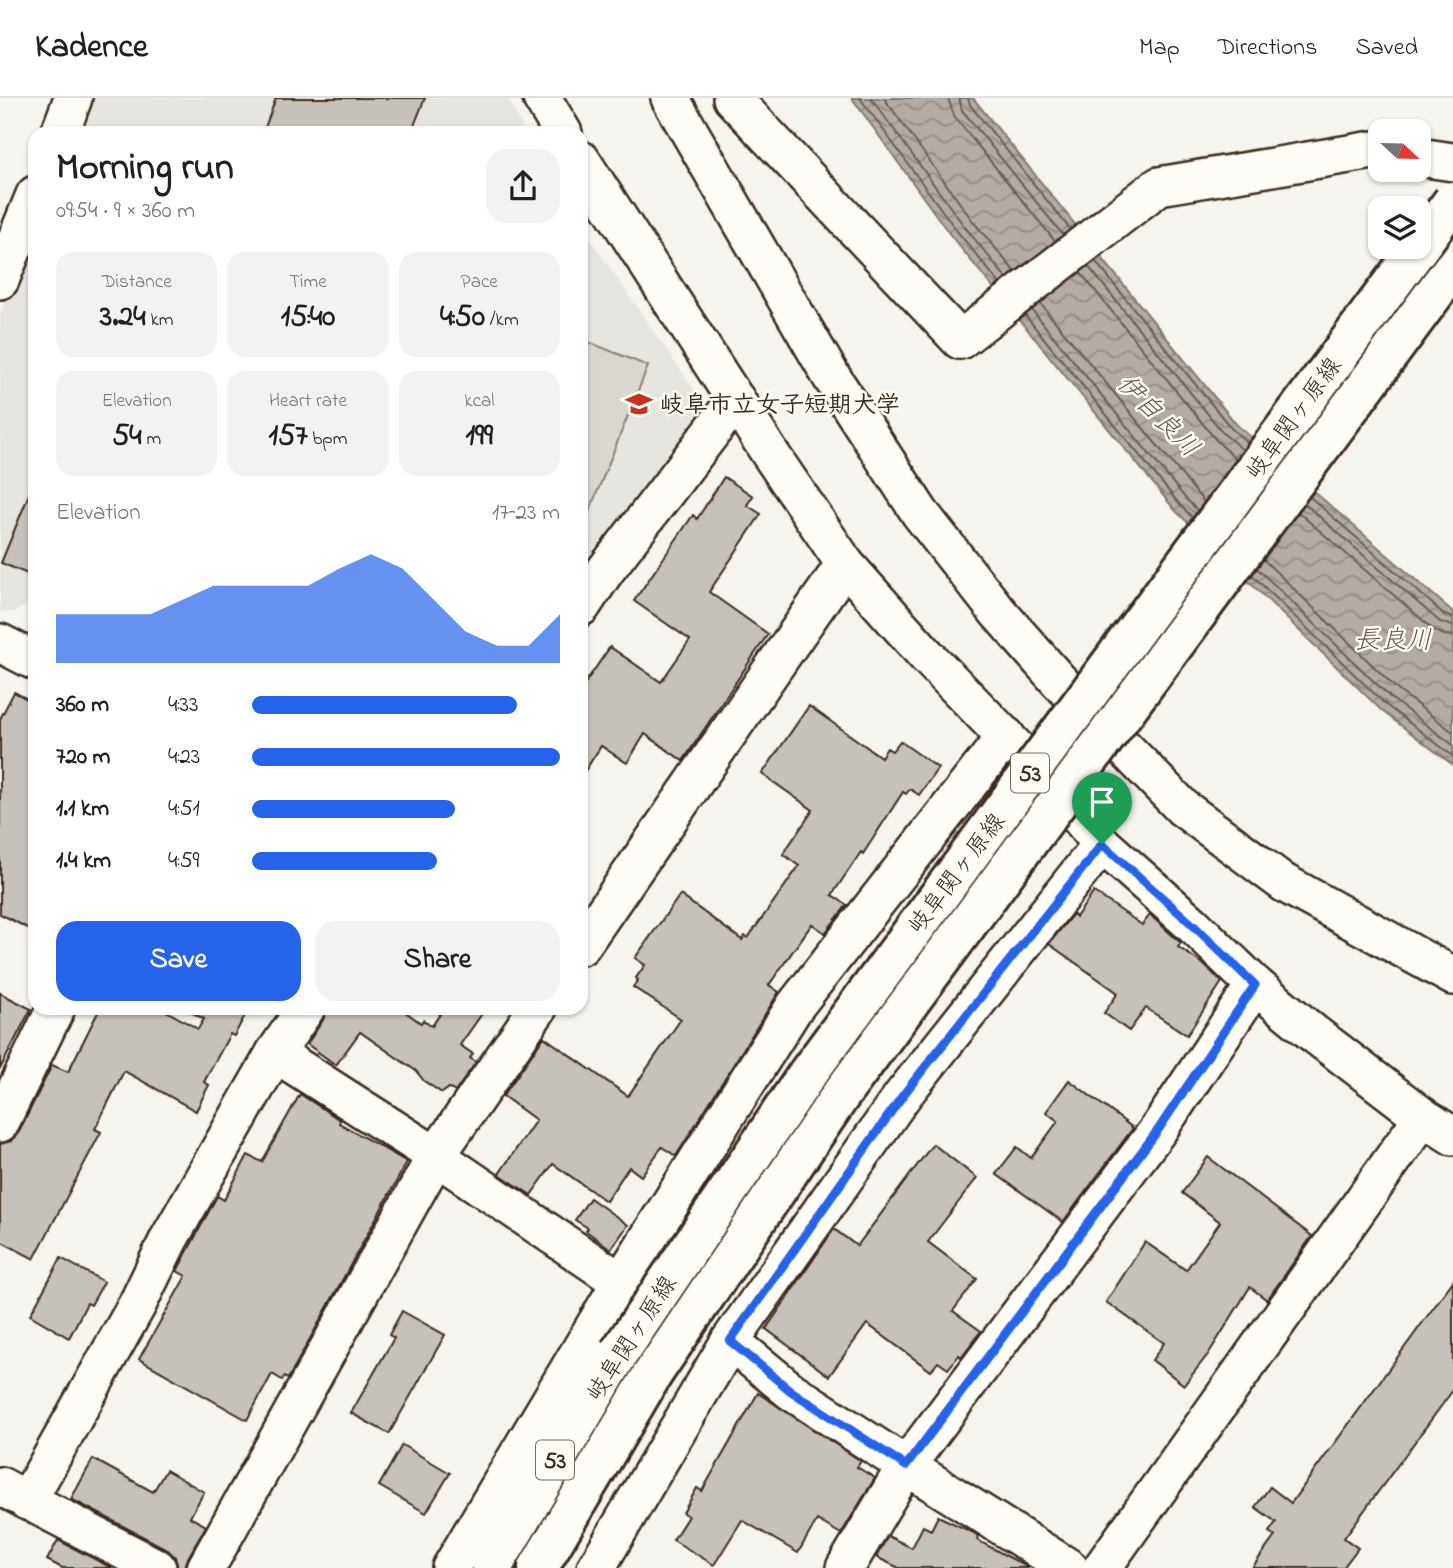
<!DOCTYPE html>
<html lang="en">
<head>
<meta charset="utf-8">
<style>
  :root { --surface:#fff; --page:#f2f2f2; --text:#202124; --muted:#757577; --line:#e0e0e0; --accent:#2563eb }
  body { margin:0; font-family:"Indie Flower","Klee One",sans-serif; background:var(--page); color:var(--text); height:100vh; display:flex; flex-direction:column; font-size:26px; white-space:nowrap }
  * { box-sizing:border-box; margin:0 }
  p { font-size:23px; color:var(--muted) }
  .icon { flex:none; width:38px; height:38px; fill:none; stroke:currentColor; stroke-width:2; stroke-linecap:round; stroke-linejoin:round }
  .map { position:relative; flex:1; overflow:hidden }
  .drawer { position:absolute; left:28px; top:28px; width:560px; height:889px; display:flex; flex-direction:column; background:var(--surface); border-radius:21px; box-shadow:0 2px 5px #0004 }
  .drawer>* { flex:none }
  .needle { width:46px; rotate:112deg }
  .fabs { position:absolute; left:1368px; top:21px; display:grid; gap:14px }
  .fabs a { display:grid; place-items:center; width:63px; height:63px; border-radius:14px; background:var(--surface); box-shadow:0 2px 5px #0004; font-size:35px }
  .pin { position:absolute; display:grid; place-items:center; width:60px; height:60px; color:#fff; margin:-72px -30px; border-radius:50% 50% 50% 0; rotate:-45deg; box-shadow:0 0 7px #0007 }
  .pin .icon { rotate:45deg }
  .round { display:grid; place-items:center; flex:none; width:74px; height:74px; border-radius:21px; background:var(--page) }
  .head { display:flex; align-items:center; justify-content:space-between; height:119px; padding:0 28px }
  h1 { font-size:38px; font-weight:800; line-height:52px }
  .figures { display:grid; grid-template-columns:repeat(3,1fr); gap:10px; height:119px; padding:7px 28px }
  .figures div { display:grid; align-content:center; border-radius:18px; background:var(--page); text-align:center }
  .figures b { font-size:30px; font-weight:800 }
  .figures small { font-size:19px; font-weight:400 }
  .figures p { font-size:19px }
  .chart { height:196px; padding:14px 28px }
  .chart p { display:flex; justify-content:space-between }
  .chart svg { width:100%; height:126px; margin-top:7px; fill:var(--accent); opacity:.7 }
  .primary-button { display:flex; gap:14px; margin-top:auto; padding:14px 28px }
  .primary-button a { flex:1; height:80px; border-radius:21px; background:var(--accent); color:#fff; font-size:28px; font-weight:800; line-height:80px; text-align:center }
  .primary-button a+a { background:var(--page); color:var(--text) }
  ul { padding:0 28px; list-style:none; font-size:23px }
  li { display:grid; grid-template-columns:112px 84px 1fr; align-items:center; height:52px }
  li i { height:18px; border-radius:9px; background:var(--accent) }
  header { display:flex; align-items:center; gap:42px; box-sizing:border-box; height:98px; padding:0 35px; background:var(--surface); border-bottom:2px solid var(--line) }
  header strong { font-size:33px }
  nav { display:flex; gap:38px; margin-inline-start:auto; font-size:24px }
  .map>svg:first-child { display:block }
  .built { fill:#e7e5df }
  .green { fill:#dad6d0; stroke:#8a8077; stroke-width:2 }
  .water { fill:url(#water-waves); stroke:#84786e; stroke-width:2 }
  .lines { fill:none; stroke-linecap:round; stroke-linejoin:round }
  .shore { stroke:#6b5e54; stroke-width:2 }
  .building { fill:#c7c1bb; stroke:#3b2a1e; stroke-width:2 }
  .minor-casing { stroke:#3b2a1e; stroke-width:42 }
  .major-casing { stroke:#3b2a1e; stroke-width:44 }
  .minor { stroke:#fdfcf7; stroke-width:37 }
  .major { stroke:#fdfcf7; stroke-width:38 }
  .major-bridge-casing { stroke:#3b2a1e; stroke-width:44; stroke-linecap:butt }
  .major-bridge { stroke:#fdfcf7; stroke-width:38 }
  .route-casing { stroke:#fff; stroke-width:14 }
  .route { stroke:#2563eb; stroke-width:9 }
  .labels { text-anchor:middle; stroke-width:5; stroke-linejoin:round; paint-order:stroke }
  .shield { fill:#fdfcf7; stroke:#75695f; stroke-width:2 }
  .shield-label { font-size:23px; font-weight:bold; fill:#3b2a1e }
  .poi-label { font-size:24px; font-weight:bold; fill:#3b2a1e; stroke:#fdfcf7; text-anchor:start }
  .street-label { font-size:24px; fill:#3b2a1e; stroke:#fdfcf7 }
  .water-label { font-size:26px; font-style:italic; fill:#65584d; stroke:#fdfcf7 }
</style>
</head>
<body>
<header>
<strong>Kadence</strong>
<nav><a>Map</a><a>Directions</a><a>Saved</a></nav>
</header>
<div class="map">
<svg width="1453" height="1470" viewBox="0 0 1453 1470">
  <defs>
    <pattern id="water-waves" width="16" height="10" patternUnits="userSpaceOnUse" patternTransform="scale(1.75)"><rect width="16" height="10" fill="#b4aca4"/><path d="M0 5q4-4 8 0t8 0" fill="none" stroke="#948c85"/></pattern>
  </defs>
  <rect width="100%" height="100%" fill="#f5f4ee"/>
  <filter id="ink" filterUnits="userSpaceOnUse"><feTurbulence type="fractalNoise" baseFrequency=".0143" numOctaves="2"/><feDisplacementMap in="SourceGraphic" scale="14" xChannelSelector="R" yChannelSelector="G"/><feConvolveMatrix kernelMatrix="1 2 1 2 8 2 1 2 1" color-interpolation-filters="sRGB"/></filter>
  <g filter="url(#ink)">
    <g class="built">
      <path d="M88 0H507L526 35H74Z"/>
      <path d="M581 128 697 296V316L581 480Z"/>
      <path d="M35 130V502L14 514H0V217Z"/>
    </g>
    <path class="green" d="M581 241 648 268 581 434Z"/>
    <path class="water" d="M852 0H973L1236 326 1453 514V667L1382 613 1175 412 951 138Z"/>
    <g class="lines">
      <g class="shore">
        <path d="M860 0 957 133 1000 186"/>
        <path d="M871 0 964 128 1007 181"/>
        <path d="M884 0 972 122 1015 174"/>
        <path d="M948 0 954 18 1055 143"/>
        <path d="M959 0 962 12 1063 137"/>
        <path d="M968 0 970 7 1070 131"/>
        <path d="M1095 163 1231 330 1248 345"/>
        <path d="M1088 168 1224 336 1243 352"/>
        <path d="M1080 174 1216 342 1236 361"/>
        <path d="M1040 205 1204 404"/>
        <path d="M1032 212 1186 401 1198 413"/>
        <path d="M1025 217 1180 407 1193 420"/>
        <path d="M1310 399 1445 517 1453 519"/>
        <path d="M1305 406 1440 524 1453 528"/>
        <path d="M1298 414 1434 532 1444 537 1453 538"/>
        <path d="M1263 461 1399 593 1453 634"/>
        <path d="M1257 470 1392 601 1453 647"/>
        <path d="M1252 477 1386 607 1453 658"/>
      </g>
    </g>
    <g class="building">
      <path d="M276 0H425L411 35H263Z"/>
      <path d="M724 379 753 398 747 407 761 416 709 494 768 536 683 663 645 636 627 665 601 648 581 679V591L610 549 661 584 690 542 634 503 693 417 697 421Z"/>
      <path d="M34 384H35V479L1 465Z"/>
      <path d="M14 594 35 605V834L0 816V621Z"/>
      <path d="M809 608 881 659 887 650 892 653 900 643 938 670 919 697 910 691 906 696 903 694 863 756 861 754 832 797 847 807 825 835 812 826 769 887 779 894 676 1058 662 1049 641 1078 629 1069 606 1103 553 1066 531 1097 499 1076 536 1022 503 998 544 939 628 998 681 921 633 889 638 882 636 880 645 867 635 860 680 797 742 842 745 838 748 840 799 768 783 756 813 712 762 676Z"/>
      <path d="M1094 794 1142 827 1150 817 1181 845 1178 849 1203 866 1222 884 1187 937 1146 910 1129 933 1104 915 1118 895 1049 846 1073 816 1076 819Z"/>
      <path d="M0 895 31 911 0 971Z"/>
      <path d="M100 910H161L198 931 204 921 184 910H249L234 938 230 936 204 984 209 987 196 1013 124 973 95 1031 101 1034 34 1161 0 1143V1046L11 1043 19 1034 52 967 68 974Z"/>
      <path d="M327 910H400L421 925 423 922 432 928 444 910H486L460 947 473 956 470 960 476 964 455 994 449 990 442 995 424 983 416 973 360 934 336 967 307 946 323 922Z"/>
      <path d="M1069 982 1133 1030 1063 1124 996 1076 1017 1049 1031 1060 1058 1023 1046 1014Z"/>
      <path d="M300 996 340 1022 339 1025 407 1064 288 1281 284 1279 282 1282 272 1276 247 1322 139 1261 186 1178 177 1173 217 1098 224 1102 248 1057 262 1064Z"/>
      <path d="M933 1046 977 1080 928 1144 977 1181 953 1213 981 1233 961 1259 959 1257 948 1271 938 1264 931 1273 867 1226 829 1278 766 1231 834 1131 857 1148Z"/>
      <path d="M1208 1059 1312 1138 1267 1202 1250 1189 1209 1255 1184 1287 1152 1262 1164 1245 1106 1204 1145 1144 1186 1172 1220 1124 1182 1095Z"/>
      <path d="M590 1100 628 1127 611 1151 586 1133 588 1130 575 1122Z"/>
      <path d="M61 1160 104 1184 91 1207 87 1205 69 1240 30 1217Z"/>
      <path d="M1453 1183V1292L1344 1440 1358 1450 1343 1470H1252L1275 1438 1269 1434 1276 1424 1255 1409 1270 1389 1291 1405Z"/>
      <path d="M402 1213 445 1237 389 1336 351 1315 394 1240 389 1237Z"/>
      <path d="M758 1295 861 1363 857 1369 875 1380 841 1436 817 1422 798 1455 742 1422 714 1467 673 1442 688 1418 683 1415 697 1390 702 1393Z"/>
      <path d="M402 1347 450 1375 426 1415 379 1388Z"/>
      <path d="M93 1361 153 1394 166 1372 204 1394 190 1419 206 1428 188 1460 185 1470H178L175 1459 167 1451 71 1401Z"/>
      <path d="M938 1418 974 1435 978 1438 977 1442 1029 1470H899L876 1459 888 1438 912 1450 923 1428 931 1432Z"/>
      <path d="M58 1442 112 1470H62L47 1462Z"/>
    </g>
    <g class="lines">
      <defs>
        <g id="minor">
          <path d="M542 0 563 35"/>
          <path d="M670 0 831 278 920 415 998 514 1059 583 1183 710 1284 785 1453 878"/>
          <path d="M732 0 960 242 1159 88 1373 52 1381 53"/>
          <path d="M60 35 73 0"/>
          <path d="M1419 59 1453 64"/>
          <path d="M581 62 769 354 845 466 926 557 1052 687 1102 746 1193 827 1255 887 1313 935 1423 1019 1453 1038"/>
          <path d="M0 182 35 97"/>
          <path d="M581 509 605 473 736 302"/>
          <path d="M0 545 35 563"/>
          <path d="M581 848 845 466"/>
          <path d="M275 955 436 1058 621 1184"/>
          <path d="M0 1025 56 910"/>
          <path d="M730 1243 791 1293 906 1368 1069 1470"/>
          <path d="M0 1388 157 1470"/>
          <path d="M27 1403 137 1207 169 1141 275 955 306 910"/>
          <path d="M206 1470 436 1058 538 910"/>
          <path d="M451 1470 621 1184 795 908 1006 638"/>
          <path d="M596 1470 730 1243 903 997 1102 746"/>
          <path d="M845 1470 906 1368 1158 1032 1255 887"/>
          <path d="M1102 1470 1423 1019"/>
        </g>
        <g id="major">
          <path d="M492 1470 619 1255"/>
          <path d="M538 1470 652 1277"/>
        </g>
      </defs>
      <use href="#minor" class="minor-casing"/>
      <use href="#major" class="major-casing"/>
      <use href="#minor" class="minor"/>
      <use href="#major" class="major"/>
      <defs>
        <g id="major-bridge">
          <path d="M619 1255 808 975 1453 103"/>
          <path d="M652 1277 840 998 1453 170"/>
        </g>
      </defs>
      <use href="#major-bridge" class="major-bridge-casing"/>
      <use href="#major-bridge" class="major-bridge"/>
    </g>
  </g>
  <g class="lines" filter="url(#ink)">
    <defs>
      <path id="route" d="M1102 746 1193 827 1255 887 1158 1032 906 1368 791 1293 730 1243 903 997Z"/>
    </defs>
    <use href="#route" class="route-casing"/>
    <use href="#route" class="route"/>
  </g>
  <defs>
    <symbol id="university-bare" viewBox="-9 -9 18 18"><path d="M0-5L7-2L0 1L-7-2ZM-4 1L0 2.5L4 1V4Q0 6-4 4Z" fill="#c8321e" stroke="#fdfcf7" stroke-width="2.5" paint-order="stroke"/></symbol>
  </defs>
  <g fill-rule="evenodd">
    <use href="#university-bare" x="620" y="287" width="38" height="38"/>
  </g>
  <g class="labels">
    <g class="shield">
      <rect x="1011" y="655.5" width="38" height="39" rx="5"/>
      <rect x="536" y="1342.5" width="38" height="39" rx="5"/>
    </g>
    <g class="shield-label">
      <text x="1030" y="683">53</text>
      <text x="555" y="1370">53</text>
    </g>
    <g class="poi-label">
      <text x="660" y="314">岐阜市立女子短期大学</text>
    </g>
    <g class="street-label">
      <text transform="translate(1293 320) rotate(-54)" y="8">岐阜関ヶ原線</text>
      <text transform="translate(956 775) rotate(-53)" y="8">岐阜関ヶ原線</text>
      <text transform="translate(631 1240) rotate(-57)" y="8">岐阜関ヶ原線</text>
    </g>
    <g class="water-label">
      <text transform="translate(1159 317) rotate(45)" y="9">伊自良川</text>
      <text x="1393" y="550">長良川</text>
    </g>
  </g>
</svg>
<div class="fabs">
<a><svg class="needle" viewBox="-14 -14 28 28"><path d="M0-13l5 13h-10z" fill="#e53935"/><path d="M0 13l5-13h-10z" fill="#757577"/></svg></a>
<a><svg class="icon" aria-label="layers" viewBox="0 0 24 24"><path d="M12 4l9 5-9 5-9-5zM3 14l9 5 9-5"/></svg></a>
</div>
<div class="pin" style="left:1102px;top:746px;background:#1e9e55"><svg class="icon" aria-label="arrive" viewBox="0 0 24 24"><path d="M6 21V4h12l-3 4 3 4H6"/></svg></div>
<section class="drawer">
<div class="head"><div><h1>Morning run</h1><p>09:54 · 9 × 360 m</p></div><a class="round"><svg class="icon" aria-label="share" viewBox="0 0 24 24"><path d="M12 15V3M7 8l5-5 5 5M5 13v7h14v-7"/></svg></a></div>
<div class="figures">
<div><p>Distance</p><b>3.24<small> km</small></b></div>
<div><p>Time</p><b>15:40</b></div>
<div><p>Pace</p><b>4:50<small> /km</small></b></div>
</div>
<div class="figures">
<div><p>Elevation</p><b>54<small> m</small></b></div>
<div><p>Heart rate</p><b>157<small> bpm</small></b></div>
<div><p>kcal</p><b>199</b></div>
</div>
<div class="chart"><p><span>Elevation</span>17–23 m</p>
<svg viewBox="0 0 160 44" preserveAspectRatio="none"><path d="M0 44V27L10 27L20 27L30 27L40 22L50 17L60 17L70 17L80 17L90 11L100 6L110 11L120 22L130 33L140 38L150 38L160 27V44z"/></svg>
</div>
<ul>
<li><b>360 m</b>4:33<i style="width:86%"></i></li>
<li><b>720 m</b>4:23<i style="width:100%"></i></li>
<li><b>1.1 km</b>4:51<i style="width:66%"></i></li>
<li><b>1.4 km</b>4:59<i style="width:60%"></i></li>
</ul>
<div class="primary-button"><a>Save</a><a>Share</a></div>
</section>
</div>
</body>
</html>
